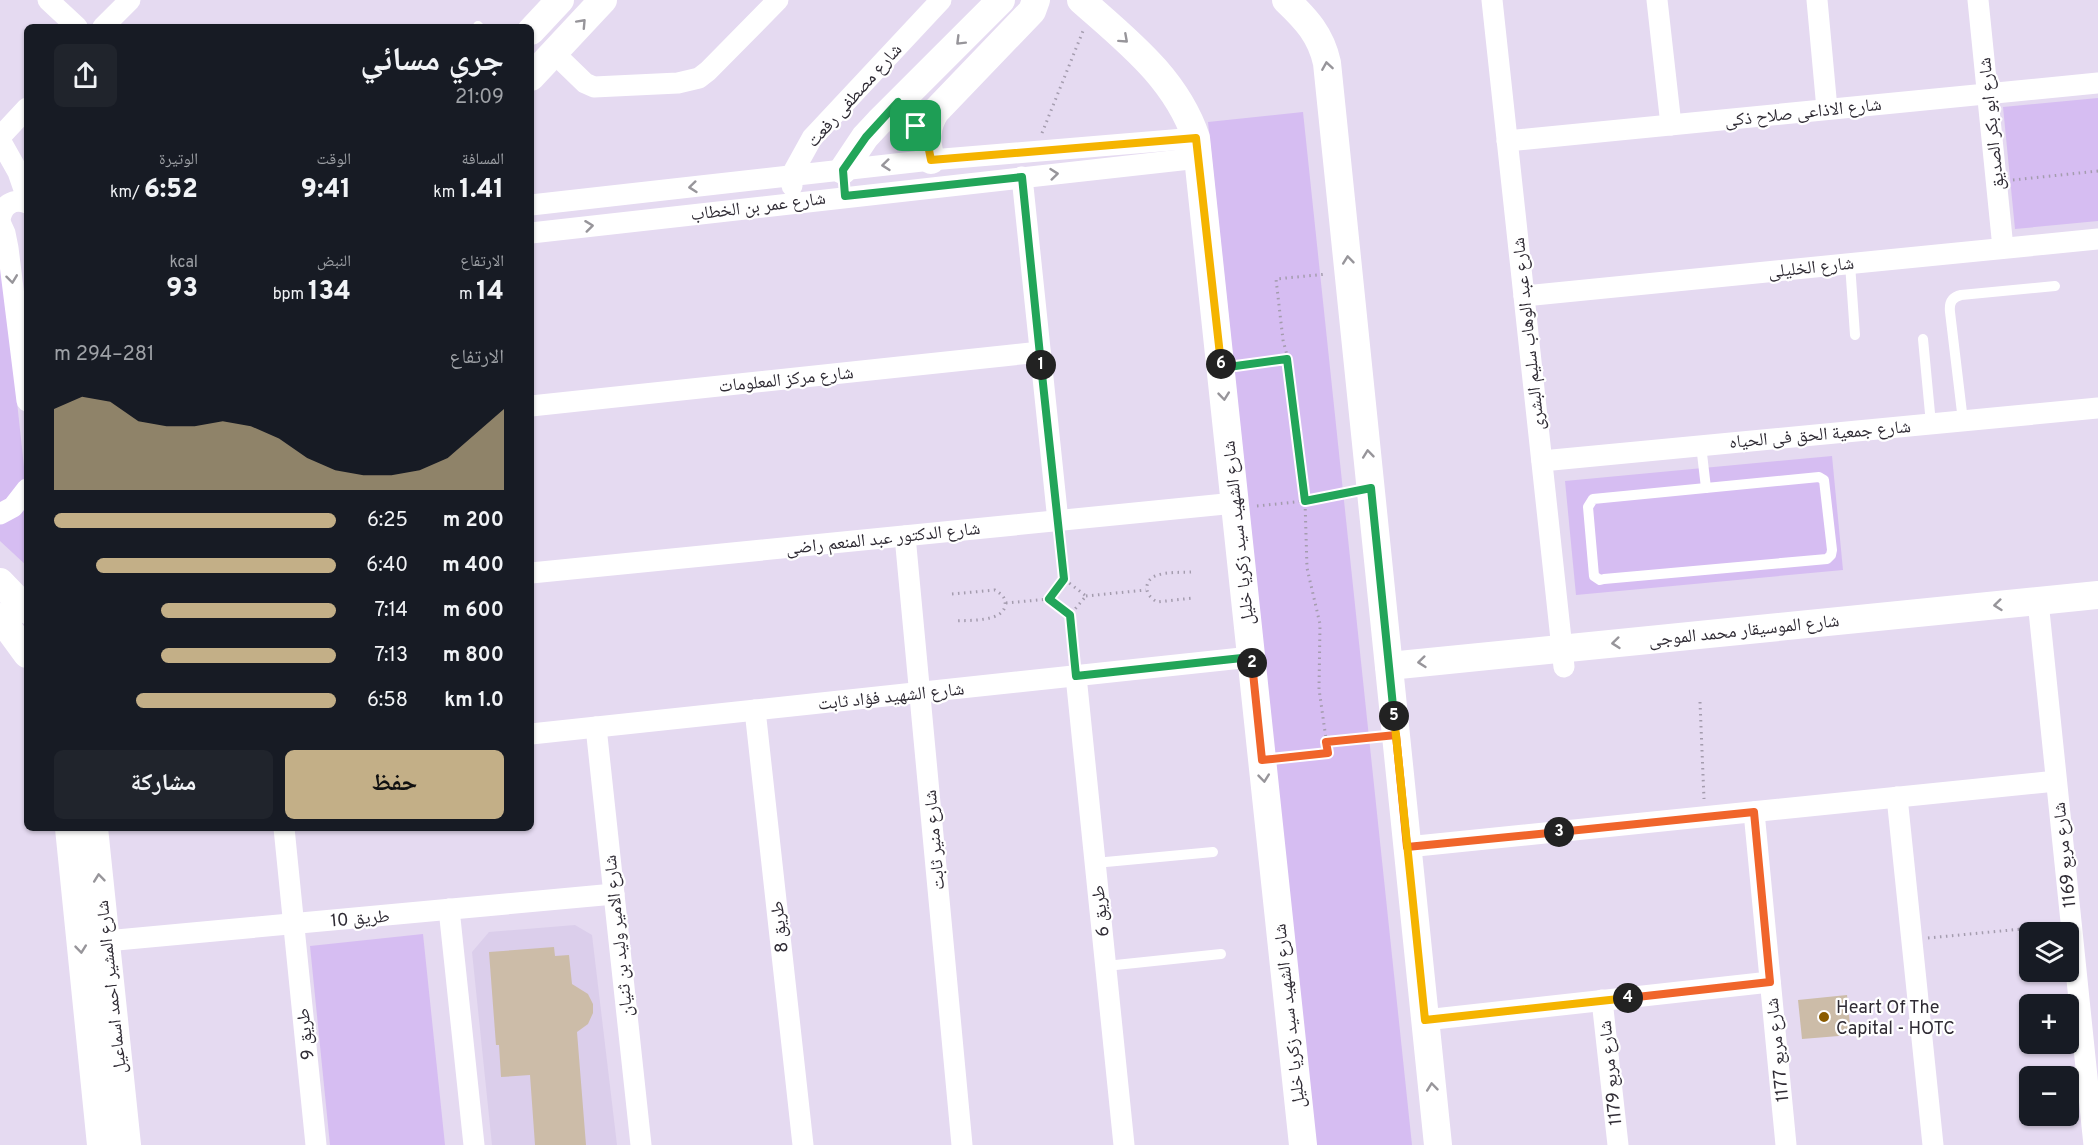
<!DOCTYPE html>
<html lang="ar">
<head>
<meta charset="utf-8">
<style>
  :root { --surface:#171b24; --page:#20242c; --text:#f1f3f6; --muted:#9ea1a6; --accent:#c3af87 }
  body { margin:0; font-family:Overpass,"Noto Naskh Arabic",sans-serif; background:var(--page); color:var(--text); direction:rtl; height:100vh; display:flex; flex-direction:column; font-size:22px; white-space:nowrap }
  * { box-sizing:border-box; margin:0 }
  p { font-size:20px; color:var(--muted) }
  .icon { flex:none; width:33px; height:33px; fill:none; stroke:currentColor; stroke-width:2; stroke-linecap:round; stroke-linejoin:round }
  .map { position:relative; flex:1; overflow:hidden; direction:ltr }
  .details { position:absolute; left:24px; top:24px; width:510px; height:807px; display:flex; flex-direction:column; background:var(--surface); border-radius:9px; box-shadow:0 2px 4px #0004; direction:rtl }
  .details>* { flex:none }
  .buttons { position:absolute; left:2019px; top:922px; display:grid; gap:12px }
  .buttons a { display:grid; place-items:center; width:60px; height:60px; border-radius:9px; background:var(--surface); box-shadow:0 2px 4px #0004; font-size:30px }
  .pin { position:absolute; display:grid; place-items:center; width:51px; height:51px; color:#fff; margin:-26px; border-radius:12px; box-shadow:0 3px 9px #0006 }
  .km { position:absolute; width:30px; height:30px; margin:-15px; border-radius:50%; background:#222; color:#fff; font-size:16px; line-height:30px; text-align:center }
  .round { display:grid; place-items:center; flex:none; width:63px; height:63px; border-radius:9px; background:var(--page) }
  .summary { display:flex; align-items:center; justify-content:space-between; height:102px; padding:0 30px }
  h1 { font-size:33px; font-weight:800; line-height:45px }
  .metrics { display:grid; grid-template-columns:repeat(3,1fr); gap:9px; height:102px; padding:6px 30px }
  .metrics div { display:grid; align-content:center }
  .metrics b { font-size:26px; font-weight:800 }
  .metrics small { font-size:16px; font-weight:400 }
  .metrics p { font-size:16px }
  .chart { height:168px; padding:12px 30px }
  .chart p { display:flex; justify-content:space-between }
  .chart svg { width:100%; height:108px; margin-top:6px; fill:var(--accent); opacity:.7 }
  .action { display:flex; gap:12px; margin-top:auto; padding:12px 30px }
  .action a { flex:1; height:69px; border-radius:9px; background:var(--accent); color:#111; font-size:24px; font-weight:800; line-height:69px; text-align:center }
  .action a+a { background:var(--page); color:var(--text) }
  ul { padding:0 30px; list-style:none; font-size:20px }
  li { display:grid; grid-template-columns:96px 72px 1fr; align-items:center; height:45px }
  li i { height:15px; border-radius:8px; background:var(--accent) }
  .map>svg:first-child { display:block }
  .built { fill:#dbceeb }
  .green { fill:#d6bdf2 }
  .building { fill:#ccbca8 }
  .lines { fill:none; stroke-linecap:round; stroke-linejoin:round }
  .path { stroke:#a49cae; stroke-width:3; stroke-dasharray:1.5 4.5; stroke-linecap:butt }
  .lane { stroke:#fff; stroke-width:10 }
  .street { stroke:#fff; stroke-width:21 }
  .secondary { stroke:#fff; stroke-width:28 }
  .oneway { stroke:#97959a }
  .split-1-casing { stroke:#fff; stroke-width:12 }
  .split-2-casing { stroke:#fff; stroke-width:12 }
  .split-3-casing { stroke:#fff; stroke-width:12 }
  .split-4-casing { stroke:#fff; stroke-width:12 }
  .split-5-casing { stroke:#fff; stroke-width:12 }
  .split-6-casing { stroke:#fff; stroke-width:12 }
  .split-7-casing { stroke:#fff; stroke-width:12 }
  .split-1 { stroke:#22a559; stroke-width:8 }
  .split-2 { stroke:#22a559; stroke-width:8 }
  .split-3 { stroke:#f0652b; stroke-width:8 }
  .split-4 { stroke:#f0652b; stroke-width:8 }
  .split-5 { stroke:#f5b400; stroke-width:8 }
  .split-6 { stroke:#22a559; stroke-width:8 }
  .split-7 { stroke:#f5b400; stroke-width:8 }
  .poi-dot { fill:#8a5b00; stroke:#fff; stroke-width:2 }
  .labels { text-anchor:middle; stroke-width:4.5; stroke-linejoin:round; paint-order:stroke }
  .street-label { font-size:18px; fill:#2f2b34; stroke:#fff }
  .poi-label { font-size:18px; fill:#2f2b34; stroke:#fff; text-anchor:start }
</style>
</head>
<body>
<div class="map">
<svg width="2098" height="1145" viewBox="0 0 2098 1145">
  <rect width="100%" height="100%" fill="#e5daf1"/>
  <path class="built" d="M575 925 592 935 617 1145H492L472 952 489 932Z"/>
  <g class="green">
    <path d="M2098 98V221L2015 229 2003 107Z"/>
    <path d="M1303 112 1412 1145H1316L1208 122Z"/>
    <path d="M0 243 27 495V566L0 541Z"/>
    <path d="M1832 456 1843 570 1576 595 1565 481Z"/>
    <path d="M423 934 445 1145H330L310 946Z"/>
  </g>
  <g class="building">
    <path d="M554 947 555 956 569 955 572 984 588 994 593 1004V1013L588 1024 577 1032 586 1145H535L530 1075 501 1077 499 1045H496L489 952Z"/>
    <path d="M1847 995 1851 1035 1802 1039 1798 1000Z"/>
  </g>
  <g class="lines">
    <g class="path">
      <path d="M1042 133 1083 31"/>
      <path d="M2013 180 2098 171"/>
      <path d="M1241 366 1288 359 1283 340 1276 279 1327 274"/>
      <path d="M1257 506 1305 501 1288 359"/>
      <path d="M1060 538 1064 579 1086 596 1070 615 1074 656"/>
      <path d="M1191 572C1178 573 1149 570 1147 586 1146 594 1151 598 1157 602L1193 598"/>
      <path d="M1064 579 1049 599 1070 615"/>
      <path d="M952 594 995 590C1001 594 1006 597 1005 605 1004 622 969 620 955 621"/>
      <path d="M1086 596 1146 590"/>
      <path d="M1006 603 1049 599"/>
      <path d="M1700 702 1704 799"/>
      <path d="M1326 742 1375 738"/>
      <path d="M1285 758 1328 753 1319 689 1320 624 1307 568 1305 501 1350 491"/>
      <path d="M1928 938 2053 926"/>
    </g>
    <g class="lane">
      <path d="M478 26 479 27"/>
      <path d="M1850 264 1855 335"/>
      <path d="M1923 339 1931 424"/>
      <path d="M1963 421 1950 312C1949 303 1952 297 1961 295L2055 286"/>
      <path d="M1701 445 1706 488"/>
      <path d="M1819 477 1824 480 1832 550 1831 555 1827 559 1604 579 1600 580 1594 576 1588 507 1593 499Z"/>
      <path d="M1095 863 1213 852"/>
      <path d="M1106 966 1221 954"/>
    </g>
    <g class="street">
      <path d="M48 0 77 27"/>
      <path d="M1492 0 1564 667"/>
      <path d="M1657 0 1671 125"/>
      <path d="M1817 0 1827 109"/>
      <path d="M1978 0 2003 248"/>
      <path d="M103 27 130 0"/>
      <path d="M554 53 585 83 594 87 678 83 699 78 708 71 778 0"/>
      <path d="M0 137 27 108"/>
      <path d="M0 140 18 172 27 198"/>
      <path d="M1507 141 2098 83"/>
      <path d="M1022 177 1058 521"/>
      <path d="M792 186 791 176 812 138 941 0"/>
      <path d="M531 205 931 160 1196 138"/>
      <path d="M0 220C2 205 13 198 27 203"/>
      <path d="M0 222 5 233 8 248 27 401"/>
      <path d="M531 233 1199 158"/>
      <path d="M1524 296 2098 239"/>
      <path d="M531 406 1040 352"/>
      <path d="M1542 461 2098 408"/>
      <path d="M0 514 13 507 27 489"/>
      <path d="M905 536 962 1145"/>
      <path d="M531 573 1235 503"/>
      <path d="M2038 601 2094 1145"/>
      <path d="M1076 676 1124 1145"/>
      <path d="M755 710 803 1145"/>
      <path d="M596 727 641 1145"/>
      <path d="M531 734 1251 657"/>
      <path d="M1897 797 1933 1145"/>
      <path d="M1754 812 1786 1145"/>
      <path d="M284 828 316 1145"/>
      <path d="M1407 847 2056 781"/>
      <path d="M449 909 474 1145"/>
      <path d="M106 941 614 894"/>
      <path d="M1602 1000 1618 1145"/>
      <path d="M1425 1020 1770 982"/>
    </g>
    <g class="secondary">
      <path d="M1081 0C1126 40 1176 78 1196 138L1303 1145"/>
      <path d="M1286 0C1306 19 1321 35 1327 63L1438 1145"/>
      <path d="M531 31 560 0"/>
      <path d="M531 77 603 0"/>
      <path d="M931 160C926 141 925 128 936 111L1032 11 1036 0"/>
      <path d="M843 170 865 137 879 122 1001 0"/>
      <path d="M0 582 27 610"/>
      <path d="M0 617 27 654"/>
      <path d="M1389 666 2098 595"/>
      <path d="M69 828 101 1145"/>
      <path d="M94 828 127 1145"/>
    </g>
  </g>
  <defs><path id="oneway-chevron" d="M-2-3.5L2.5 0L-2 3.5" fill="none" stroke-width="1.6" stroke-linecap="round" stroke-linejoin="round" transform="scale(1.5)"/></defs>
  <g class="oneway">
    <use href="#oneway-chevron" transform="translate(582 23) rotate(-47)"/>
    <use href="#oneway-chevron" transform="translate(1124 39) rotate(42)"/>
    <use href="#oneway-chevron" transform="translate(960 41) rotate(135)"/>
    <use href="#oneway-chevron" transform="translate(1327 66) rotate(-99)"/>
    <use href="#oneway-chevron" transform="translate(886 165) rotate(174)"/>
    <use href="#oneway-chevron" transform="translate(1054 174) rotate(-6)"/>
    <use href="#oneway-chevron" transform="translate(693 187) rotate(174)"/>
    <use href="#oneway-chevron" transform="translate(589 226) rotate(-7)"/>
    <use href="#oneway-chevron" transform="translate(1348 260) rotate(-96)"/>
    <use href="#oneway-chevron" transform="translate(12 279) rotate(83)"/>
    <use href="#oneway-chevron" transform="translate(1224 396) rotate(84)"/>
    <use href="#oneway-chevron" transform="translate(1368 454) rotate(-96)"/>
    <use href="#oneway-chevron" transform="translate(1998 605) rotate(174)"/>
    <use href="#oneway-chevron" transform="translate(1616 643) rotate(174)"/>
    <use href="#oneway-chevron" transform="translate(1422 662) rotate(174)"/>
    <use href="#oneway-chevron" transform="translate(1264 778) rotate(84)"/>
    <use href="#oneway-chevron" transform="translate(99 878) rotate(-96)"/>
    <use href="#oneway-chevron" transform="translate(81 949) rotate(84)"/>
    <use href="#oneway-chevron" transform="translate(1432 1087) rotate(-96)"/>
  </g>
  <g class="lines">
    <defs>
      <path id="split-1" d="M916 126 909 120 898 102 866 137 843 170 845 196 1022 177 1041 365"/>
      <path id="split-2" d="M1041 365 1064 579 1049 599 1070 615 1076 676 1251 657 1252 663"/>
      <path id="split-3" d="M1252 663 1262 760 1328 753 1326 742 1396 735 1407 847 1559 832"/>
      <path id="split-4" d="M1559 832 1754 812 1770 982 1628 998"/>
      <path id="split-5" d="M1394 716 1425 1020 1628 998"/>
      <path id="split-6" d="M1221 364V368L1287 359 1305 501 1371 488 1394 716"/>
      <path id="split-7" d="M916 126 927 130V140L931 160 1196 138 1221 364"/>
    </defs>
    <use href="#split-1" class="split-1-casing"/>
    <use href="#split-2" class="split-2-casing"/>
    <use href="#split-3" class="split-3-casing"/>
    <use href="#split-4" class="split-4-casing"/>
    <use href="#split-5" class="split-5-casing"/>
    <use href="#split-6" class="split-6-casing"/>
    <use href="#split-7" class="split-7-casing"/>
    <use href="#split-1" class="split-1"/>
    <use href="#split-2" class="split-2"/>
    <use href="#split-3" class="split-3"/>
    <use href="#split-4" class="split-4"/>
    <use href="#split-5" class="split-5"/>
    <use href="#split-6" class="split-6"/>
    <use href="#split-7" class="split-7"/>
  </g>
  <circle class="poi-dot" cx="1824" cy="1017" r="6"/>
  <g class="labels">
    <g class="street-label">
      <text transform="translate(854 95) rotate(-48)" y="6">شارع مصطفى رفعت</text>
      <text transform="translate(1803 112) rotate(-6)" y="6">شارع الاذاعى صلاح ذكى</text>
      <text transform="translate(1991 124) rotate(-96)" y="6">شارع ابو بكر الصديق</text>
      <text transform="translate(758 206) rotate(-7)" y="6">شارع عمر بن الخطاب</text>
      <text transform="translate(1811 267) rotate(-6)" y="6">شارع الخليلى</text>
      <text transform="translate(1528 334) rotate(-96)" y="6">شارع عبد الوهاب سليم البشرى</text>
      <text transform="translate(786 379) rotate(-6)" y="6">شارع مركز المعلومات</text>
      <text transform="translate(1820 434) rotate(-5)" y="6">شارع جمعية الحق فى الحياه</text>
      <text transform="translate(1238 533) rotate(-96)" y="6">شارع الشهيد سيد زكريا خليل</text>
      <text transform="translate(883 538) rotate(-6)" y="6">شارع الدكتور عبد المنعم راضى</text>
      <text transform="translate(1744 630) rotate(-6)" y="6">شارع الموسيقار محمد الموجى</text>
      <text transform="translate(891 696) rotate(-6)" y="6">شارع الشهيد فؤاد ثابت</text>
      <text transform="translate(934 840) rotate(-95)" y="6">شارع منير ثابت</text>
      <text transform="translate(2064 855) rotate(-96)" y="6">شارع مربع 1169</text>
      <text transform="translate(1100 911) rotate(-96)" y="6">طريق 6</text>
      <text transform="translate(360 918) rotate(-5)" y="6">طريق 10</text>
      <text transform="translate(779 927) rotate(-96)" y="6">طريق 8</text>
      <text transform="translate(618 936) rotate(-96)" y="6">شارع الامير وليد بن ثنيان</text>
      <text transform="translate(111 987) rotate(-96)" y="6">شارع المشير احمد اسماعيل</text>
      <text transform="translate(1289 1016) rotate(-96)" y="6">شارع الشهيد سيد زكريا خليل</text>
      <text transform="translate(305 1034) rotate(-96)" y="6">طريق 9</text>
      <text transform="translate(1777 1050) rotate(-96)" y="6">شارع مربع 1177</text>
      <text transform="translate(1610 1073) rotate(-96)" y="6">شارع مربع 1179</text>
    </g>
    <g class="poi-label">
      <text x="1836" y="1013">Heart Of The<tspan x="1836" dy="21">Capital - HOTC</tspan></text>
    </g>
  </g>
</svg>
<div class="buttons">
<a><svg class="icon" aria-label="layers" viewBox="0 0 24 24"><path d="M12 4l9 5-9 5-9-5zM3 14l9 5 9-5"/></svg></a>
<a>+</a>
<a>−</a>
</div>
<div class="pin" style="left:916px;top:126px;background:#1e9e55"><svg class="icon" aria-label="arrive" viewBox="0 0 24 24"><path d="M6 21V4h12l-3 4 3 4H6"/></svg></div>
<b class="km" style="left:1041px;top:365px">1</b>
<b class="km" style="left:1252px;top:663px">2</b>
<b class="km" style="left:1559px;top:832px">3</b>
<b class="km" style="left:1628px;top:998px">4</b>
<b class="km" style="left:1394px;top:716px">5</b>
<b class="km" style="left:1221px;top:364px">6</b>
<section class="details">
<div class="summary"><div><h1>جري مسائي</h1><p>21:09</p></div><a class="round"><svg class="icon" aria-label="share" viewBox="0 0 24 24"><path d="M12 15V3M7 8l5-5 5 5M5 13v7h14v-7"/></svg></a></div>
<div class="metrics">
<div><p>المسافة</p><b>1.41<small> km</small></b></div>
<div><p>الوقت</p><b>9:41</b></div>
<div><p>الوتيرة</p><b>6:52<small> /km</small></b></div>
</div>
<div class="metrics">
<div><p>الارتفاع</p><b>14<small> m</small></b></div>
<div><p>النبض</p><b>134<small> bpm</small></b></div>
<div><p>kcal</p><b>93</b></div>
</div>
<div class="chart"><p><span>الارتفاع</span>281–294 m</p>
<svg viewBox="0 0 160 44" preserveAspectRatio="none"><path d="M0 44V11L10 6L20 8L30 16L40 18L50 18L60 16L70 18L80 23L90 31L100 36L110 38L120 38L130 36L140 31L150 21L160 11V44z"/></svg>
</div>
<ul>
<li><b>200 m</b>6:25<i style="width:100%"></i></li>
<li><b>400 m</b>6:40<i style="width:85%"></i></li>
<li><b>600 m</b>7:14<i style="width:62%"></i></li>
<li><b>800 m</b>7:13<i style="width:62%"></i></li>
<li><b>1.0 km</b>6:58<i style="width:71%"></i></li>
</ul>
<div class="action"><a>حفظ</a><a>مشاركة</a></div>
</section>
</div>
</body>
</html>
